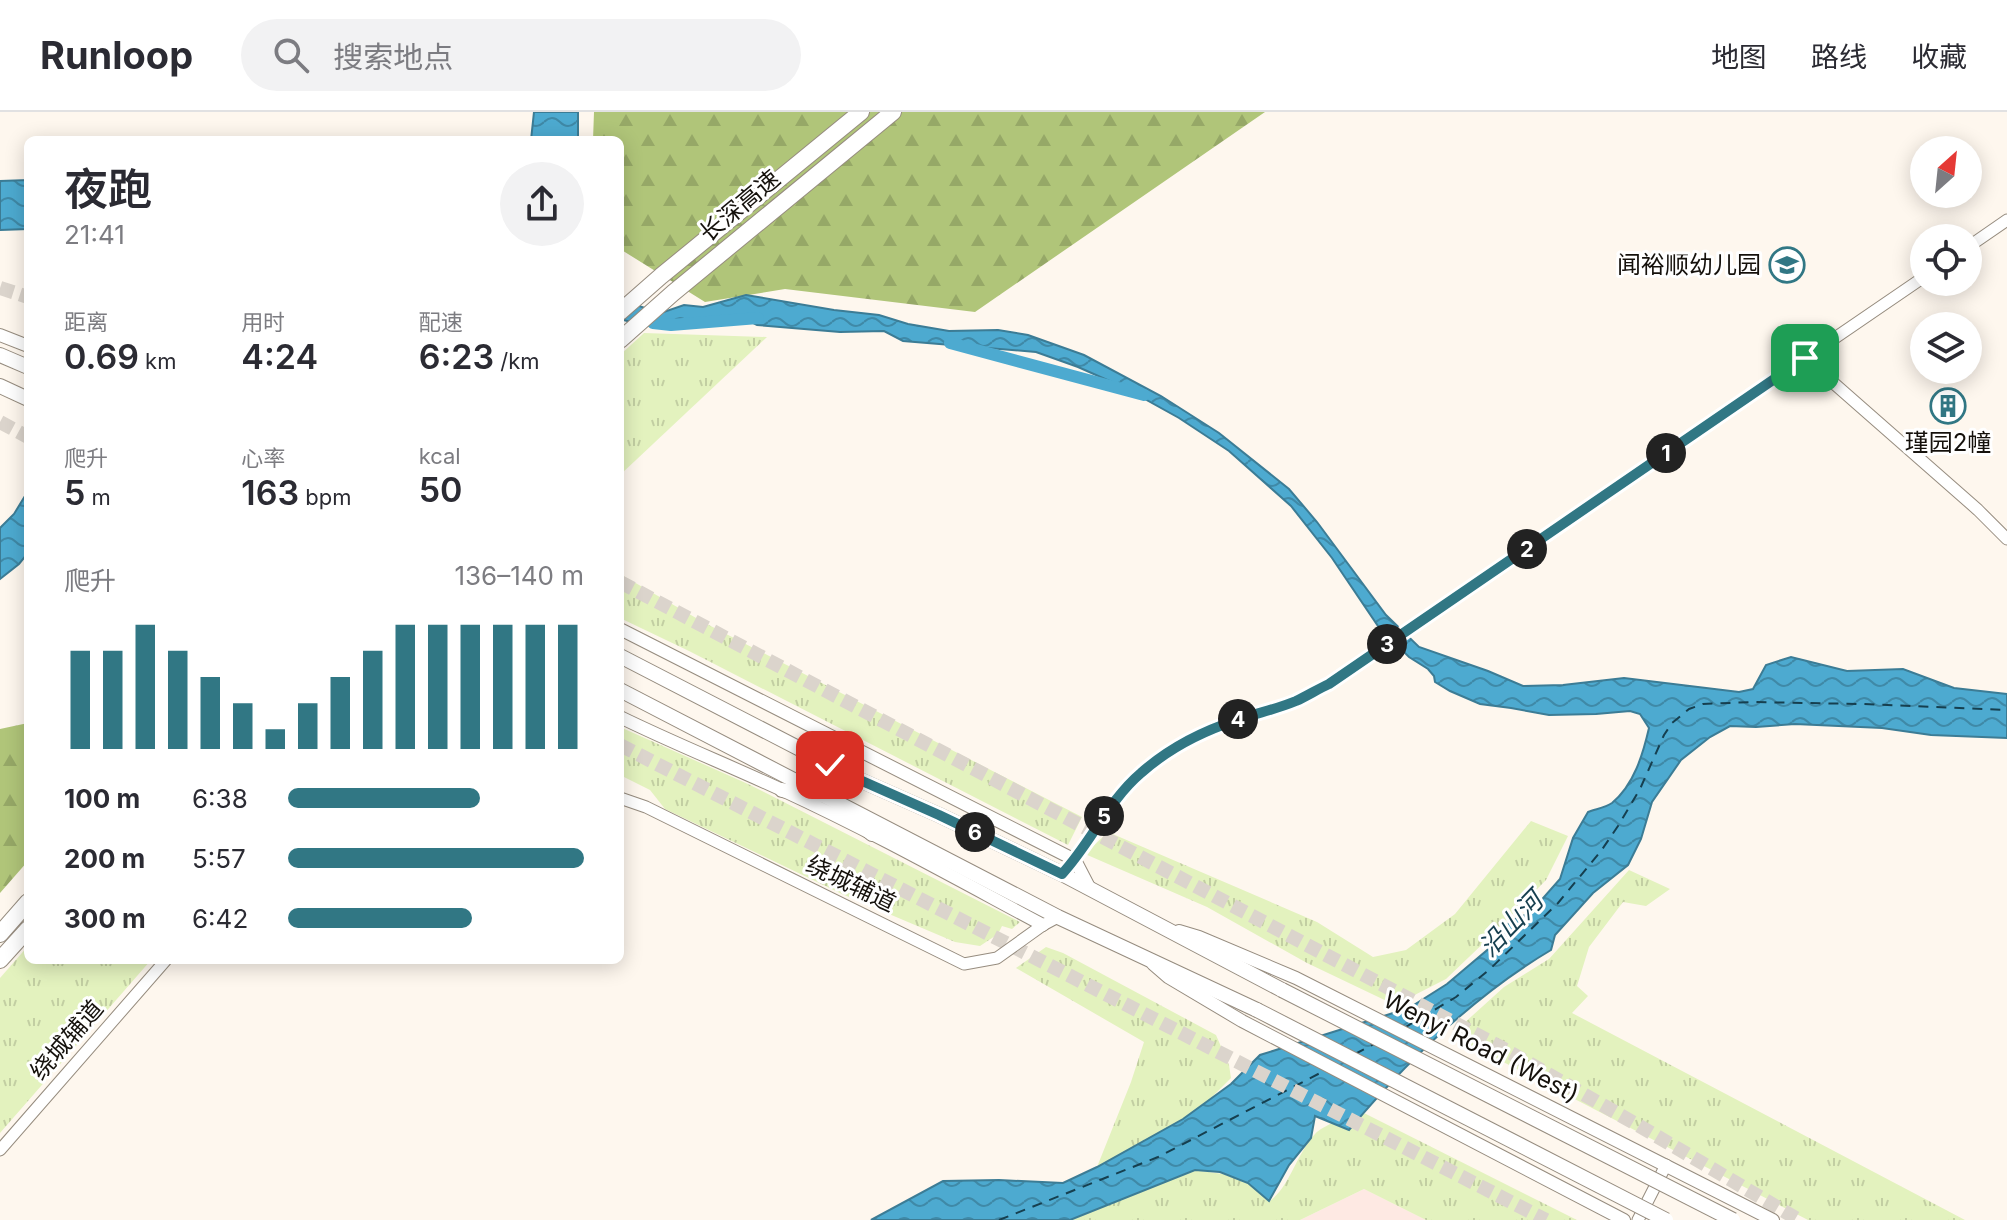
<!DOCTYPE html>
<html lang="zh">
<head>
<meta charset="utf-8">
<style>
  :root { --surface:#fff; --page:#f2f2f3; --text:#2b2b33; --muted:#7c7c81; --line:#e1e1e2; --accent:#317784 }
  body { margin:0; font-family:Inter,"Noto Sans SC",sans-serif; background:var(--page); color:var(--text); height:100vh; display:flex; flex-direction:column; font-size:30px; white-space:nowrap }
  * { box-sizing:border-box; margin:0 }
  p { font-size:26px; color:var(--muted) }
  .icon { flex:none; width:44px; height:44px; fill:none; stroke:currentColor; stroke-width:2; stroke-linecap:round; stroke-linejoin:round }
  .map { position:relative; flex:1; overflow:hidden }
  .drawer { position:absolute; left:24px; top:24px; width:600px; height:828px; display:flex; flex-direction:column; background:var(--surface); border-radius:12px; box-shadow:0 4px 20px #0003 }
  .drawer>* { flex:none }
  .needle { width:52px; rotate:27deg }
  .controls { position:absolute; left:1910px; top:24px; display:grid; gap:16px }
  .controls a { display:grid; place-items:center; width:72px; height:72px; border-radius:50%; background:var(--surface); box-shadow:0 4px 20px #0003; font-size:40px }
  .pin { position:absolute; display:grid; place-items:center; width:68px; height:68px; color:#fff; margin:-34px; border-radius:16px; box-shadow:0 4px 12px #0006 }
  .km { position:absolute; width:40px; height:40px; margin:-20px; border-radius:50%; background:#222; color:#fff; font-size:22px; line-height:40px; text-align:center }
  .round { display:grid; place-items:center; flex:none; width:84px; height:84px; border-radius:42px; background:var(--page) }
  .headline { display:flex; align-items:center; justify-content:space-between; height:136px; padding:0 40px }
  h1 { font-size:44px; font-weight:600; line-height:60px }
  .figures { display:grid; grid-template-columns:repeat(3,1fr); gap:12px; height:136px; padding:8px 40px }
  .figures div { display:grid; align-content:center }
  .figures b { font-size:34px; font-weight:600 }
  .figures small { font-size:22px; font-weight:400 }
  .figures p { font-size:22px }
  .chart { height:224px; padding:16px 40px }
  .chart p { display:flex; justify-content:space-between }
  .chart svg { width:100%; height:144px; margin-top:8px; stroke:var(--accent); stroke-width:6 }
  ul { padding:0 40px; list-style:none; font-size:26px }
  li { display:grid; grid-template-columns:128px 96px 1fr; align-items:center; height:60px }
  li i { height:20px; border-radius:10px; background:var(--accent) }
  header { display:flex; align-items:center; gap:48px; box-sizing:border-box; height:112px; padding:0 40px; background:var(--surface); border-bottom:2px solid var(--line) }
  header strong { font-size:38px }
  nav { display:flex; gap:44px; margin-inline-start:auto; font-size:28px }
  .search { width:560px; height:72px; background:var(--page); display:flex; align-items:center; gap:20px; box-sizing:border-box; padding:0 28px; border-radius:44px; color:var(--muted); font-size:30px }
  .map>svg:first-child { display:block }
  .industrial { fill:#fee9e3 }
  .grass { fill:url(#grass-tufts) }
  .forest { fill:url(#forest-firs) }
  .water { fill:url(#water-waves); stroke:#3c7c95; stroke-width:2 }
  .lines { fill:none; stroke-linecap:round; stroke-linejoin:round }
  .canal { stroke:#4daad0; stroke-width:12 }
  .ferry { stroke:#163f4f; stroke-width:2; stroke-dasharray:10 8; stroke-linecap:butt }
  .trunk-tunnel { stroke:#dbd4cc; stroke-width:14; stroke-dasharray:14 7; stroke-linecap:butt }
  .tertiary-casing { stroke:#968c7f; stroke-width:13 }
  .secondary-casing { stroke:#968c7f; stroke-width:14 }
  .primary-casing { stroke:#968c7f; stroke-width:16 }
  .motorway-casing { stroke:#968c7f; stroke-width:18 }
  .tertiary { stroke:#fff; stroke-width:11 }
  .secondary { stroke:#fff; stroke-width:12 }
  .primary { stroke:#fff; stroke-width:14 }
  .motorway { stroke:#fff; stroke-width:16 }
  .primary-bridge-casing { stroke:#968c7f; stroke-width:16; stroke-linecap:butt }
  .primary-bridge { stroke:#fff; stroke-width:14 }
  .route-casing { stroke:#fff; stroke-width:16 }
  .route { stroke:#317784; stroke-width:10 }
  .labels { text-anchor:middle; stroke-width:6; stroke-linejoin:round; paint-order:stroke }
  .street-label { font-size:24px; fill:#15110c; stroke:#fff }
  .poi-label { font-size:24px; fill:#15110c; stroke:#fff; text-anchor:end }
  .water-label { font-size:26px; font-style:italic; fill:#163f4f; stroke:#fff }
</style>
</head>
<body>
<header>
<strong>Runloop</strong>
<div class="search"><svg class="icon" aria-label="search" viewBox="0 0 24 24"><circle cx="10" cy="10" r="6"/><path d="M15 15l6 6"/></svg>搜索地点</div>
<nav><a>地图</a><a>路线</a><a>收藏</a></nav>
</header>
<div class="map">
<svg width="2007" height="1108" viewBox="0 0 2007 1108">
  <defs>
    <pattern id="grass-tufts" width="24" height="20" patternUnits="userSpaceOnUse" patternTransform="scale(2)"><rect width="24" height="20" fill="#e3f2be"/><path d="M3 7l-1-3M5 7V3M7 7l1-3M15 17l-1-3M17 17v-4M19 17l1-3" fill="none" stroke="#c2cea2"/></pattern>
    <pattern id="forest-firs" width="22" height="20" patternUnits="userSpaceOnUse" patternTransform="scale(2)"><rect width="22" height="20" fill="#b0c579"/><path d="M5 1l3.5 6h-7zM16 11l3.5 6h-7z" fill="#96a867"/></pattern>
    <pattern id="water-waves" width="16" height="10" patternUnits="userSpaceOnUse" patternTransform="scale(2)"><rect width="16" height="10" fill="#4daad0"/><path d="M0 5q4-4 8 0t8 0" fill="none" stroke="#3f89a7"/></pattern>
  </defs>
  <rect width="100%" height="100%" fill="#fef7ee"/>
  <path class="industrial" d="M1364 1077 1426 1108H1300Z"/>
  <g class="grass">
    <path d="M644 221 767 225 620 363V243Z"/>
    <path d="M620 462 703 510 1082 705 1068 733 689 539 620 506Z"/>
    <path d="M620 615 748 672 1020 810 1012 817 1002 814 998 822 980 834 955 830 842 782 665 697 650 678 620 663Z"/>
    <path d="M1531 709 1568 724 1546 768 1492 823 1446 867 1395 893 1307 851 1207 795 1085 742 1108 720 1317 810 1373 845 1406 838 1455 802Z"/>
    <path d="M1629 758 1670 777 1646 794 1623 790 1589 835 1577 874 1588 884 1572 901 1965 1108H1808L1451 923 1504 875 1549 847Z"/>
    <path d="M28 834V848H151L0 1021V866Z"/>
    <path d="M1046 835 1063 841 1216 923 1229 953 1231 966 1207 990 1183 1007 1097 1055 1131 970 1144 930 1016 856Z"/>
    <path d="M1360 999 1577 1108H1426L1364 1077 1300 1108H1070L1194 1058 1223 1062 1248 1071 1270 1089C1290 1074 1297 1041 1315 1022 1323 1013 1348 1005 1360 999Z"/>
  </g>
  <g class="forest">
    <path d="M594 0H1265L975 200 785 177 705 190 620 137V28H593Z"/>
    <path d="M28 611V749L0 781V617Z"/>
  </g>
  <g class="water">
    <path d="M534 0H578V28H531Z"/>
    <path d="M28 68V117L0 118V69Z"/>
    <path d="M746 183 834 198 879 203 908 212 949 219 998 218 1028 223 1084 243 1161 284 1219 321 1289 377 1317 410 1386 503 1419 535 1488 559 1523 574 1563 573 1624 566 1739 580 1753 577 1766 553 1791 545 1847 559 1903 557 1954 576 2007 582V626L1931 623 1882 616 1795 612 1756 615 1730 614 1710 625 1681 648 1652 690 1641 727 1628 753 1593 781 1555 823 1551 838C1473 884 1407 949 1349 1018L1315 1004 1311 1026 1289 1053 1269 1089 1248 1071 1220 1060 1195 1058 1070 1108H871L943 1069 999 1068 1063 1071 1097 1055 1183 1007 1231 972 1260 943 1409 896 1447 872 1499 828 1510 809 1530 801 1560 767 1573 726 1588 700C1595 697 1605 696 1612 691 1634 673 1643 642 1649 616L1640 602 1630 599 1596 602 1549 603 1511 596 1480 592 1450 579 1435 570 1434 564 1428 557 1409 545 1378 514 1332 446 1291 394 1229 339 1179 306 1123 275 1078 255 1036 240 903 229 884 219 840 220 757 213 738 203 697 211 645 214 620 207V188L661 201 684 193 703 195Z"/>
    <path d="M28 379V441L19 452 0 467V416L14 402Z"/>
  </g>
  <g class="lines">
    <g class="canal">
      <path d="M653 211 671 213 758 206"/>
      <path d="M950 231 1144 283"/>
    </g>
    <g class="ferry">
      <path d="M1404 916 1456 885 1490 857 1558 791 1601 739 1618 714 1640 677 1664 623 1672 611 1689 597 1703 592 1752 590 1863 592 2007 598"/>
      <path d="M1355 942 1374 932"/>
      <path d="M999 1108 1158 1045 1324 959"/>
    </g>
    <g class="trunk-tunnel">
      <path d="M0 176 28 185"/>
      <path d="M0 310 28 325"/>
      <path d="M620 470 1504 937 1636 1012 1799 1108"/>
      <path d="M620 633 1546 1108"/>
    </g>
    <defs>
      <g id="tertiary">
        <path d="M1968 135 2007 108"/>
        <path d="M1805 246 1978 398 2007 427"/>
        <path d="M620 686 646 695 964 852 997 846 1043 813 1058 805"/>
        <path d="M1062 762C1091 731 1108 689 1141 661 1168 637 1203 619 1237 608 1257 601 1277 597 1296 588 1307 584 1318 577 1329 572L1924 165"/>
        <path d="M0 1038 166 848"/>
        <path d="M1638 1108 1666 1053"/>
      </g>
      <g id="secondary">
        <path d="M0 223 28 234"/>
        <path d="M620 517 1075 748 1090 777"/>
        <path d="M620 605C673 631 728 653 782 678 871 719 957 767 1043 813"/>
        <path d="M1179 819 1199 825 1296 866 1773 1108"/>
        <path d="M1153 852 1168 865 1242 909 1624 1108"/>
      </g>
      <g id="primary">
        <path d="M0 243 28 255"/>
        <path d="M0 274 28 287"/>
        <path d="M620 544 860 668 939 703 1062 762 1282 878"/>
        <path d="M620 578 1058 805 1257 898"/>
        <path d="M782 678 816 685"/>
        <path d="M851 704 872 722"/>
      </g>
      <g id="motorway">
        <path d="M620 200 661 164 861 0"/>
        <path d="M620 228 673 181 893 0"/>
        <path d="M0 822 28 790"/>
        <path d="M0 848 28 817"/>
      </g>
    </defs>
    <use href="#tertiary" class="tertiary-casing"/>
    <use href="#secondary" class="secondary-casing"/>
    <use href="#primary" class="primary-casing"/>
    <use href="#motorway" class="motorway-casing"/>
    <use href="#tertiary" class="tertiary"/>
    <use href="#secondary" class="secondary"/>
    <use href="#primary" class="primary"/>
    <use href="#motorway" class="motorway"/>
    <defs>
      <g id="primary-bridge">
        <path d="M1282 878 1733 1108"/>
        <path d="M1257 898 1666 1108"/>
      </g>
    </defs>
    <use href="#primary-bridge" class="primary-bridge-casing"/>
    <use href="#primary-bridge" class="primary-bridge"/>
  </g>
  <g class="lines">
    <defs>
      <path id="route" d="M830 653 860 668 939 703 1062 762C1091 731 1108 689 1141 661 1168 637 1203 619 1237 608 1257 601 1277 597 1296 589 1307 584 1318 577 1329 572L1805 246"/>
    </defs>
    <use href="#route" class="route-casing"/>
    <use href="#route" class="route"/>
  </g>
  <defs>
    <symbol id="school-ring" viewBox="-11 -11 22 22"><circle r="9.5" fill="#fff" stroke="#317784" stroke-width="1.5"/><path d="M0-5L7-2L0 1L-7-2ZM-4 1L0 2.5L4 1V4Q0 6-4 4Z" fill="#317784"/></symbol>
    <symbol id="building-ring" viewBox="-11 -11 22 22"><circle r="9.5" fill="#fff" stroke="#317784" stroke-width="1.5"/><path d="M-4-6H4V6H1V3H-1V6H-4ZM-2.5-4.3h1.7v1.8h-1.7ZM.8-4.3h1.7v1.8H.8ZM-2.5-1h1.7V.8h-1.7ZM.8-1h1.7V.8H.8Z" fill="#317784"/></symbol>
  </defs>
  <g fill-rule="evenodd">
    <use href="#school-ring" x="1767" y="133" width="40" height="40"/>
    <use href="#building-ring" x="1928" y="274" width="40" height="40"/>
  </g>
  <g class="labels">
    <g class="street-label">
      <text transform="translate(740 94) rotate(-40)" y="8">长深高速</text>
      <text transform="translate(851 772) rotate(26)" y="8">绕城辅道</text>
      <text transform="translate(67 928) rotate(-49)" y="8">绕城辅道</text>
      <text transform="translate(1481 935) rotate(27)" y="8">Wenyi Road (West)</text>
    </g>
    <g class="poi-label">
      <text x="1761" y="161">闻裕顺幼儿园</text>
      <text x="1948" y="339" text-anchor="middle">瑾园2幢</text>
    </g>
    <g class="water-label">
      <text transform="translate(1511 812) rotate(-46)" y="9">沿山河</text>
    </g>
  </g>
</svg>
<div class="controls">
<a><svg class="needle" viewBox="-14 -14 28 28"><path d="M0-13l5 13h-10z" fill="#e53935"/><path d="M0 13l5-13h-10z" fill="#7c7c81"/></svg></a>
<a><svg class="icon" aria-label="locate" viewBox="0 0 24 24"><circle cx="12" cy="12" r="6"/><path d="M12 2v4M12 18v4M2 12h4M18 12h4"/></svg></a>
<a><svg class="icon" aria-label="layers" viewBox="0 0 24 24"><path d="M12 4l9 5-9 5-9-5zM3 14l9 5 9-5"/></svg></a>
</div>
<div class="pin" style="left:1805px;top:246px;background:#1e9e55"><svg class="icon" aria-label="arrive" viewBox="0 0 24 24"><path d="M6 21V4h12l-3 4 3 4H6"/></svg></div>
<div class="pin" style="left:830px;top:653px;background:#d93025"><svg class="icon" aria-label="check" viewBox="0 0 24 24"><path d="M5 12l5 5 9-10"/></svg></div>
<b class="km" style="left:1666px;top:341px">1</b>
<b class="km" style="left:1527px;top:437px">2</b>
<b class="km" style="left:1387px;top:532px">3</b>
<b class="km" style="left:1238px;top:607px">4</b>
<b class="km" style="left:1104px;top:704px">5</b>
<b class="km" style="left:975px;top:720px">6</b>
<section class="drawer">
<div class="headline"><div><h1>夜跑</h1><p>21:41</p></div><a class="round"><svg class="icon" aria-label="share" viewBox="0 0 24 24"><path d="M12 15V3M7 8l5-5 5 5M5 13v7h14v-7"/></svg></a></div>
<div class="figures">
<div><p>距离</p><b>0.69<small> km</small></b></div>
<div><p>用时</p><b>4:24</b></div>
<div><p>配速</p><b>6:23<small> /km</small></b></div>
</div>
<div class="figures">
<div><p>爬升</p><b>5<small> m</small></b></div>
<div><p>心率</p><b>163<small> bpm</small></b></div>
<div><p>kcal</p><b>50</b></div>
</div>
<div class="chart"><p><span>爬升</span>136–140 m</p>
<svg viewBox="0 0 160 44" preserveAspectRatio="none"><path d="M5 44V14M15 44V14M25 44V6M35 44V14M45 44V22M55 44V30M65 44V38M75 44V30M85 44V22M95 44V14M105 44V6M115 44V6M125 44V6M135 44V6M145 44V6M155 44V6"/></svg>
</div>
<ul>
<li><b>100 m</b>6:38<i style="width:65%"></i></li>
<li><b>200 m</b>5:57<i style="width:100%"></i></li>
<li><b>300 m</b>6:42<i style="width:62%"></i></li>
</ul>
</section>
</div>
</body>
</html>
